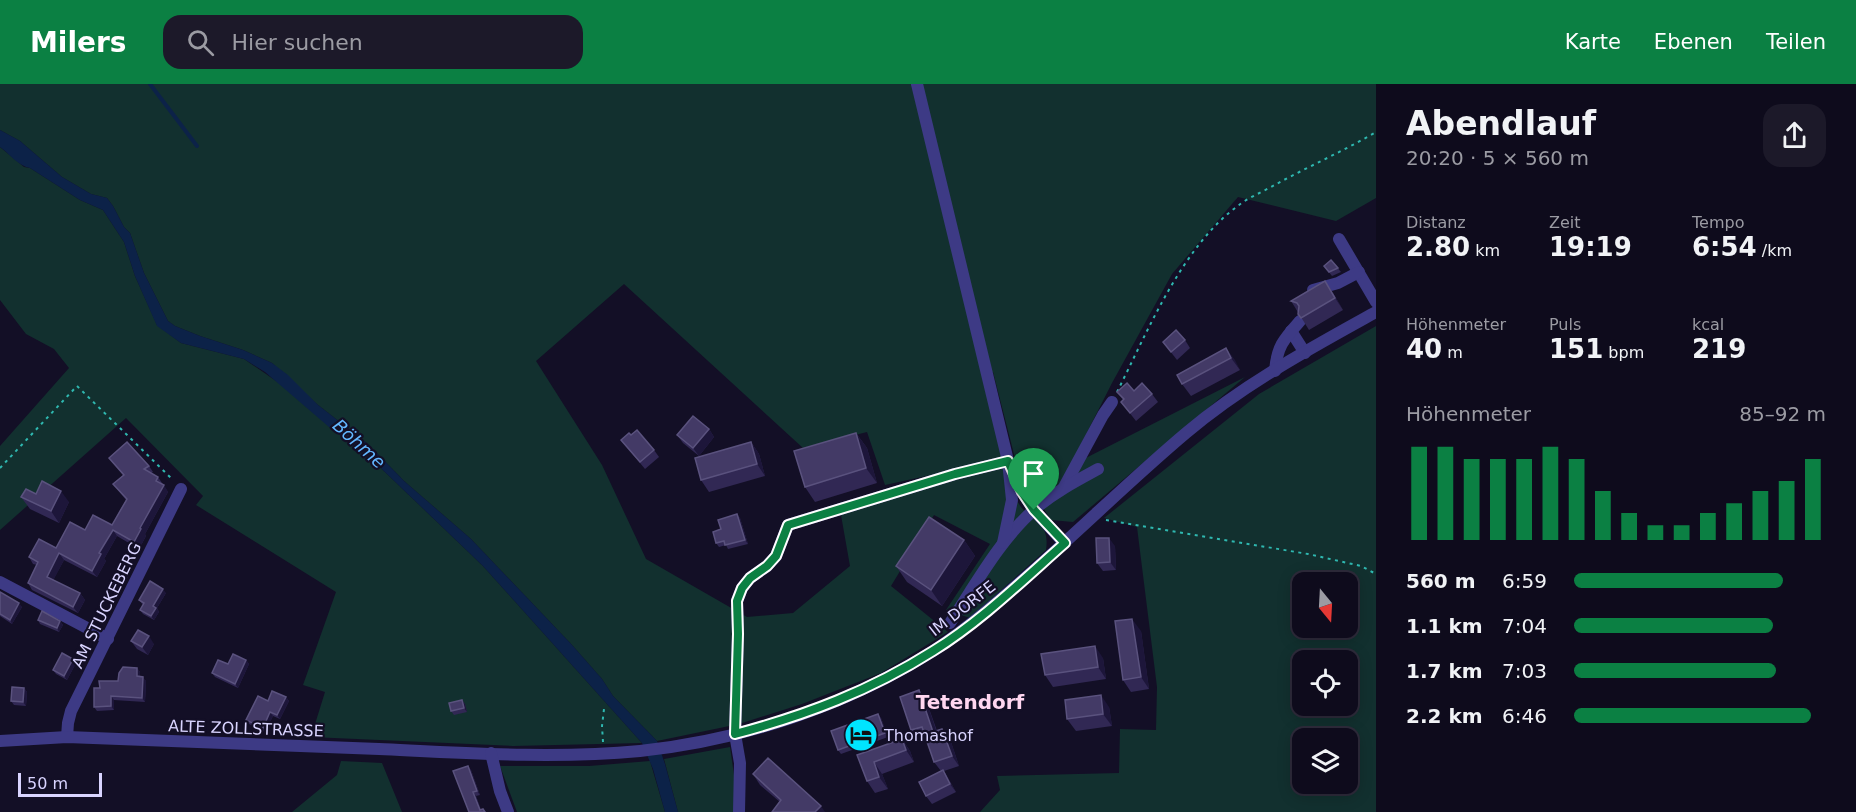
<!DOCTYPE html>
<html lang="de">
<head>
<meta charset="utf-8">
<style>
  :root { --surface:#0e0b1c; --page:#1c1929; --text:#f1f3f6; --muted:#9b9ba3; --line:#2e2b3b; --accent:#0b8043 }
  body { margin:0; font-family:"DejaVu Sans",sans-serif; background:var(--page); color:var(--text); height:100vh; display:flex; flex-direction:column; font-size:22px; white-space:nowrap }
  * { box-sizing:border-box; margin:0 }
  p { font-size:20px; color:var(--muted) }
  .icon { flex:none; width:33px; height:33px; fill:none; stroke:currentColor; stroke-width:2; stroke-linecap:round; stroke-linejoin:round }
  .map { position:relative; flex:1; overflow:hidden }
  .drawer { display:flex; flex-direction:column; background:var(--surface); width:480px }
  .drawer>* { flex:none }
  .needle { width:39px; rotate:162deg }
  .tools { position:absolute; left:1292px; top:488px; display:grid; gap:12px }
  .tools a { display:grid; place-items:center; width:66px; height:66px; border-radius:12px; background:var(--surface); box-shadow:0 3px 15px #0003,0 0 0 2px var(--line); font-size:30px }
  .scale { position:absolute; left:18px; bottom:15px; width:84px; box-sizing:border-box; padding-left:6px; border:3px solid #d9d4ff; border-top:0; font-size:16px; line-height:21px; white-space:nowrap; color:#d9d4ff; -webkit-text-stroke:4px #130f26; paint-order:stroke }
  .pin { position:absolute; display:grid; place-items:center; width:51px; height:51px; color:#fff; margin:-62px -26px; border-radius:50% 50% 50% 0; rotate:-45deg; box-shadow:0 0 6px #0007 }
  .pin .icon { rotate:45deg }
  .round { display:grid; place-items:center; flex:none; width:63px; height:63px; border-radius:18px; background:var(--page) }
  .overview { display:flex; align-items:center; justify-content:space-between; height:102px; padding:0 30px }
  h1 { font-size:33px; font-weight:600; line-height:45px }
  .stats { display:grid; grid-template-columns:repeat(3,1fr); gap:9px; height:102px; padding:6px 30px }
  .stats div { display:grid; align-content:center }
  .stats b { font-size:26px; font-weight:600 }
  .stats small { font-size:16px; font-weight:400 }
  .stats p { font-size:16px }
  .chart { height:168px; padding:12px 30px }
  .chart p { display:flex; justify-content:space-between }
  .chart svg { width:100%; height:108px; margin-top:6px; stroke:var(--accent); stroke-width:6 }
  ul { padding:0 30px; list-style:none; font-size:20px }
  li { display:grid; grid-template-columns:96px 72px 1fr; align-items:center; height:45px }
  li i { height:15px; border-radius:8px; background:var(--accent) }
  header { display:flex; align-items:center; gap:36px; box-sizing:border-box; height:84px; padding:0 30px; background:var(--accent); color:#fff }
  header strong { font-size:28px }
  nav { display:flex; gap:33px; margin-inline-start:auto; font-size:21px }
  .search { width:420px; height:54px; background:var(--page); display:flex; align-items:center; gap:15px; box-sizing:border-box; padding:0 21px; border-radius:18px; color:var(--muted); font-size:22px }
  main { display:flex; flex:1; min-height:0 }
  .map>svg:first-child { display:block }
  .green { fill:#12302f; fill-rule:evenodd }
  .water { fill:#0c2248 }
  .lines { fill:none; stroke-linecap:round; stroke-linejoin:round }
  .stream { stroke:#0c2248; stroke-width:4 }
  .path { stroke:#2fb8b0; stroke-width:2; stroke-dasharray:3 4.5; stroke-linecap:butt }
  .minor { stroke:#3d3a85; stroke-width:12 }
  .wall { fill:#312854 }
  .shaded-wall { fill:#1d163a }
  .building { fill:#433a66; stroke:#5a527e; stroke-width:1.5 }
  .route-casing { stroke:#fff; stroke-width:12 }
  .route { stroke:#0b8043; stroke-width:8 }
  .labels { text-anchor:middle; stroke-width:4.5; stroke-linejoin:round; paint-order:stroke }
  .street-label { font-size:16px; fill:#d9d4ff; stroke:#130f26 }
  .poi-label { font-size:16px; fill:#d9d4ff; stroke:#130f26; text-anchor:start }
  .water-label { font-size:18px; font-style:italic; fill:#62b6ff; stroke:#130f26 }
  .quarter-label { font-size:20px; font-weight:bold; fill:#ffd6f0; stroke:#130f26 }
</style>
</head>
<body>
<header>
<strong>Milers</strong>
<div class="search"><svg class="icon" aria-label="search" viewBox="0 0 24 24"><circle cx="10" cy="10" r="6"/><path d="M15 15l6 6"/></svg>Hier suchen</div>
<nav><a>Karte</a><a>Ebenen</a><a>Teilen</a></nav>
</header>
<main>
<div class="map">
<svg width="1376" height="728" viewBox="0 0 1376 728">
  <rect width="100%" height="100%" fill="#130f26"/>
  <g class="green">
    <path d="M0 0H1376V114L1336 137 1238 113 1172 190 1112 299 1070 382 1245 293 1073 438 1051 436 1025 396 1015 374 993 288H984L1004 375 885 401 867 348 803 364 624 200 536 277 602 381 646 475 747 533 793 529 850 482 841 431 879 414 1002 383C1008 395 1013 412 1021 423 1035 440 1050 439 1046 466L970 534 946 526 990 460 934 431 891 502 948 548 881 589 802 620 739 640 657 657 613 612 602 595 572 561 471 455 404 397 368 360 318 321 272 279 243 266 200 252 175 242 168 237 144 189 130 149 124 143 113 122 107 114 91 110 62 93 20 57 0 46Z"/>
    <path d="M0 63 24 83 30 84 80 116 103 126 124 158 135 192 157 241 181 259 244 275 279 299 351 360 363 367 483 482 642 659 513 662 311 653 325 608 303 601 336 508 196 421 203 412 126 334 0 446V362L69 284 54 265 26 250 0 216Z"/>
    <path d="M1376 242V728H980L1000 706 997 692 1119 689 1120 645 1156 646 1157 603 1137 443 1104 434 1259 310ZM1302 498H1347V543H1302ZM1302 576H1347V621H1302ZM1302 654H1347V699H1302Z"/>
    <path d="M730 663 735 698 734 728H678L664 675Z"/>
    <path d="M341 677 382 679 402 728H292L337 691Z"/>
    <path d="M650 677 665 728H517L500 682H589Z"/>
  </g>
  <path class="water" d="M0 46 20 57 62 93 91 110 107 114 113 122 124 143 130 149 144 189 168 237 175 242 200 252 243 266 272 279 288 291 318 321 368 360 404 397 471 455 572 561 602 595 613 612 657 657 665 680 678 728H665L653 685 642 659 483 482 363 367 329 343 265 288 244 275 181 259 157 242 135 192 124 158 103 126 80 116 30 84C18 82 10 70 0 63Z"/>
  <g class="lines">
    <path class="stream" d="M150 0 197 62"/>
    <g class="path">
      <path d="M1117 308C1148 247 1182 162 1239 121 1248 114 1260 109 1271 103 1305 84 1342 68 1376 48"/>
      <path d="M0 384 77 302 173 396"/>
      <path d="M1106 436 1308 470 1361 482 1376 490"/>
      <path d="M603 658 602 642 604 625"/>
    </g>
    <g class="minor">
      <path d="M917 0 1008 377 1022 408 1034 426 1064 459"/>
      <path d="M1339 155 1376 218"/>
      <path d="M1313 206 1338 199 1359 188"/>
      <path d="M1291 247 1305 269"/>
      <path d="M1275 287C1277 262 1284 255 1300 237"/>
      <path d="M1064 403 1103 331 1112 318"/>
      <path d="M0 498 108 555"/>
      <path d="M950 539C976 500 1000 455 1036 424 1055 408 1076 397 1098 385"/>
      <path d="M67 653 68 639 71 627 181 405"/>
      <path d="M0 657 67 653C171 657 275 661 379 665 465 669 554 675 640 667 743 656 846 622 933 567 964 547 992 523 1019 499 1076 450 1129 397 1186 349 1244 300 1311 264 1376 228"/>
      <path d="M491 669 500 707 508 728"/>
      <path d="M739 728 740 679 735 650 738 550 737 517 742 504 750 494 767 482 776 472 788 441 955 390 1008 377 1012 416 1003 459"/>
    </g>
  </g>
  <g class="wall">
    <path d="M1331 176 1341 188 1332 192 1324 182Z"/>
    <path d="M1333 209 1343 226 1309 246 1291 217Z"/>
    <path d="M1185 256 1190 264 1177 276 1163 258Z"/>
    <path d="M1226 264 1240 286 1191 312 1182 300Z"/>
    <path d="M1134 307 1152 310 1158 318 1136 337 1121 318 1123 316 1117 308Z"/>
    <path d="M709 345 714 353 699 372 683 359 677 351Z"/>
    <path d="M856 349 867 364 877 399 815 418 805 403Z"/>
    <path d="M631 351 654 366 659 373 645 385 621 356Z"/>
    <path d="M751 358 759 370 765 392 709 408 701 396Z"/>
    <path d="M109 374 149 382 153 388 151 389 158 393 168 408 145 450 146 452 139 465 117 452 104 475 106 477 97 493 64 476 53 496 80 509 85 516 78 529 32 506 28 499 37 481 33 480 29 473 56 464 85 446 112 441 126 416 113 400 123 391Z"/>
    <path d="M21 413 69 418 59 439 30 425Z"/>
    <path d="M737 430 740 434 748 460 728 465 726 461 719 463 716 459 721 445Z"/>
    <path d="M964 456 975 472 942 522 907 498 896 482Z"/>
    <path d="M1115 462 1116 486 1103 487 1097 479Z"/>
    <path d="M130 480 132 484 126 497 119 494 116 490Z"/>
    <path d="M0 508 22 523 12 540 0 532Z"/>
    <path d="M166 509 157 524 159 528 154 536 143 530 140 526 143 521 139 516Z"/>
    <path d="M38 536 60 537 63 541 59 548 40 540Z"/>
    <path d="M1141 547 1149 605 1131 608 1123 596Z"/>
    <path d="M131 557 154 560 148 571 137 565Z"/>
    <path d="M1103 574 1106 595 1053 603 1045 591Z"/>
    <path d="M246 576 249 580 238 604 215 593 212 589 228 580Z"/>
    <path d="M76 579 67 596 56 590 53 586Z"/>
    <path d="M137 584 140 588V592L146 597 145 618 114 616V626L97 627 94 623 100 604 118 597Z"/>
    <path d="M24 604 27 608 26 622 14 621 11 617Z"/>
    <path d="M919 606 926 616 937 647 942 645 950 655 959 682 944 687 956 708 932 720 926 712 941 687 934 678 926 654 918 657 911 646Z"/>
    <path d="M286 613 289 617 280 635 273 632 265 648 249 640 246 636 268 617Z"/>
    <path d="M462 616 465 620 467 628 454 631 451 627Z"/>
    <path d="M1109 623 1112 642 1076 647 1067 635Z"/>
    <path d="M878 630 881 634 888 653 841 670 838 666Z"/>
    <path d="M902 655 910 667 914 678 882 690 888 705 875 709 867 697 857 671Z"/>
    <path d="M468 682 471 686 480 711 476 712 481 726 483 725 486 728H469Z"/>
    <path d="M753 690 825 728 780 718 760 701Z"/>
  </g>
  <g class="shaded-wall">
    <path d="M1325 197 1333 209 1343 226 1335 214Z"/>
    <path d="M1226 264 1235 276 1240 286 1231 274Z"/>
    <path d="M709 345 714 353 699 372 693 364Z"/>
    <path d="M856 349 867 364 877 399 866 384Z"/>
    <path d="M751 358 759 370 765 392 757 380Z"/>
    <path d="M164 401 168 408 145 450 146 452 139 465 134 458 140 444Z"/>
    <path d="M61 407 69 418 59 439 51 427Z"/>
    <path d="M737 430 740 434 748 460 745 456Z"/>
    <path d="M113 446 117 452 104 475 106 477 97 493 92 487 99 469Z"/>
    <path d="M1109 454 1115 462 1116 486 1110 478Z"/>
    <path d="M964 456 975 472 942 522 931 506Z"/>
    <path d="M59 469 64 476 52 499 47 493Z"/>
    <path d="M130 480 132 484 126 497 124 493Z"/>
    <path d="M163 505 166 509 157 524 159 528 154 536 151 532 153 522Z"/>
    <path d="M80 509 85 516 78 529 73 523Z"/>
    <path d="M19 519 22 523 12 540 10 536Z"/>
    <path d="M1132 535 1141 547 1149 605 1141 593Z"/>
    <path d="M60 537 63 541 59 548 57 544Z"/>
    <path d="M149 552 154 560 148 571 142 563Z"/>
    <path d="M1095 562 1103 574 1106 595 1098 583Z"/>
    <path d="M73 575 76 579 67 596 64 592Z"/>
    <path d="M246 576 249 580 238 604 235 600Z"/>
    <path d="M137 584 140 588V596L137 592Z"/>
    <path d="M143 593 146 597 145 618 142 614Z"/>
    <path d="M24 604 27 608 26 622 23 618Z"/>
    <path d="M919 606 926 616 940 658 933 648Z"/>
    <path d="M1101 611 1109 623 1112 642 1103 630Z"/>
    <path d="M111 612 114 616V626L111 622Z"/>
    <path d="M286 613 289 617 280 635 277 631Z"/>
    <path d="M462 616 465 620 467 628 464 624Z"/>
    <path d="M270 628 273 632 265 648 263 644Z"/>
    <path d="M878 630 881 634 888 653 885 649Z"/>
    <path d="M942 645 950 655 959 682 952 672Z"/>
    <path d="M902 655 910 667 914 678 906 666Z"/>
    <path d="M874 678 882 690 888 705 879 693Z"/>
    <path d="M468 682 471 686 480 711 477 707Z"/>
    <path d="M943 686 948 694 956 708 950 700Z"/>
    <path d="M473 708 476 712 482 728 480 726Z"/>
    <path d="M821 722 825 728H815Z"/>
  </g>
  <g class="building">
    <path d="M1331 176 1338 184 1329 188 1324 182Z"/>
    <path d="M1325 197 1335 214 1301 234 1298 230 1299 222 1297 219 1291 217Z"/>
    <path d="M1176 246 1185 256 1171 268 1163 258Z"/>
    <path d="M1226 264 1231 274 1182 300 1177 291Z"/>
    <path d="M1127 299 1134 307 1142 299 1152 310 1130 329 1121 318 1124 315 1117 308Z"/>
    <path d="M693 332 709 345 693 364 677 351Z"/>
    <path d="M637 346 654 366 640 378 621 356 629 349 631 351Z"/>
    <path d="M856 349 866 384 805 403 794 367Z"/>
    <path d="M127 358 149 382 144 385 158 393 156 397 164 401 140 444 141 445 134 458 113 446 99 469 101 470 92 487 59 469 47 493 80 509 73 523 28 499 38 478 29 473 39 455 56 464 70 438 85 446 93 431 112 441 127 415 113 400 124 391 109 374Z"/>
    <path d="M751 358 757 380 701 396 695 374Z"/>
    <path d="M42 397 61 407 51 427 21 413 26 405 36 410Z"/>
    <path d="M737 430 745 456 725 461 724 457 716 459 713 448 721 445 718 436Z"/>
    <path d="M929 433 964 456 931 506 896 482Z"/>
    <path d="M1096 454H1109L1110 478 1097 479Z"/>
    <path d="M123 477 130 480 124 493 116 490Z"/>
    <path d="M150 497 163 505 153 522 156 524 151 532 140 526 144 519 139 516Z"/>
    <path d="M0 508 19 519 10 536 0 530Z"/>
    <path d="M42 527 60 537 57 544 38 536Z"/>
    <path d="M1132 535 1141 593 1123 596 1115 537Z"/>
    <path d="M138 546 149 552 142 563 131 557Z"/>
    <path d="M1095 562 1098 583 1045 591 1041 570Z"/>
    <path d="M62 569 73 575 64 592 53 586Z"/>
    <path d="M233 570 246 576 235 600 212 589 218 576 228 580Z"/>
    <path d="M123 583 137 584V592L143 593 142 614 111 612V622L94 623V604H100L99 597H118L119 589Z"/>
    <path d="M12 603 24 604 23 618 11 617Z"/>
    <path d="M919 606 933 648 942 645 952 672 934 678 922 643 911 646 900 613Z"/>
    <path d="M272 607 286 613 277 631 270 628 263 644 246 636 258 612 268 617Z"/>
    <path d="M1101 611 1103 630 1067 635 1065 616Z"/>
    <path d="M462 616 464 624 451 627 449 619Z"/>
    <path d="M878 630 885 649 838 666 831 647Z"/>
    <path d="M902 655 906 666 874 678 879 693 867 697 857 671Z"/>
    <path d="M768 674 821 722 815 728H772L781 716 753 690Z"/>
    <path d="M468 682 477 707 473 708 480 726 483 725 485 728H469L453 687Z"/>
    <path d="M943 686 950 700 926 712 919 698Z"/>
  </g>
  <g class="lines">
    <defs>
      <path id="route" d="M1008 377 1022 408 1034 426 1065 459C1023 496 980 538 933 567 870 607 806 631 735 650L738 550 737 517 742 504 750 494 767 482 776 472 788 441 955 390Z"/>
    </defs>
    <use href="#route" class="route-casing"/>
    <use href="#route" class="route"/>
  </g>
  <defs>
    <symbol id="hotel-disc" viewBox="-11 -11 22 22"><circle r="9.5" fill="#00e5ff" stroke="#130f26"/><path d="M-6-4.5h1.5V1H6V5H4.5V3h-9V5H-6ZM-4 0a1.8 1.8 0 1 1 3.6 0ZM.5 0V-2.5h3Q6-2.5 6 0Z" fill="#111"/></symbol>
  </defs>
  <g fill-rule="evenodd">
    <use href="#hotel-disc" x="842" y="632" width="38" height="38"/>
  </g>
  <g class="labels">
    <g class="street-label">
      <text transform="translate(106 521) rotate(-64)" y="6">AM STUCKEBERG</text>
      <text transform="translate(962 524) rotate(-38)" y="6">IM DORFE</text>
      <text transform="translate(246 644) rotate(2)" y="6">ALTE ZOLLSTRASSE</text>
    </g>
    <g class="poi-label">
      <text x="884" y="657">Thomashof</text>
    </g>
    <g class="water-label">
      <text transform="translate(359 360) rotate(42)" y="6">Böhme</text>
    </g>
    <g class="quarter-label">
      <text x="970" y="625">Tetendorf</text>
    </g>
  </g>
</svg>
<div class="tools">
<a><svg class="needle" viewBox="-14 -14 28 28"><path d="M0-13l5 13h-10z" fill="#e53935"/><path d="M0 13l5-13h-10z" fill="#9b9ba3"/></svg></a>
<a><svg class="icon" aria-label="locate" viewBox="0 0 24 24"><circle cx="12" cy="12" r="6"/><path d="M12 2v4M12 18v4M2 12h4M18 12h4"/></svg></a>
<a><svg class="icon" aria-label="layers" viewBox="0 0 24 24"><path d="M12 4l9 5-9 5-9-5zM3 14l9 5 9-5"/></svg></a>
</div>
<div class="scale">50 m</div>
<div class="pin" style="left:1034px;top:426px;background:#1e9e55"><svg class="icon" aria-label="arrive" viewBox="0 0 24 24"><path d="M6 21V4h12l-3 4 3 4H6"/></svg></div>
</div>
<section class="drawer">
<div class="overview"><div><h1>Abendlauf</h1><p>20:20 · 5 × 560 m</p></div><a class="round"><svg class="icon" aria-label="share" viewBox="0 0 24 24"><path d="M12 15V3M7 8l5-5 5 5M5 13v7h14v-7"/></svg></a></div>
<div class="stats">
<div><p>Distanz</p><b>2.80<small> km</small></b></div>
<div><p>Zeit</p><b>19:19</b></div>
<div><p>Tempo</p><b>6:54<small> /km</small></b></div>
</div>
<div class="stats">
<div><p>Höhenmeter</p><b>40<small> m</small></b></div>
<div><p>Puls</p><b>151<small> bpm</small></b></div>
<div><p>kcal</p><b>219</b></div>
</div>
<div class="chart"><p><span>Höhenmeter</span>85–92 m</p>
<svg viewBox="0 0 160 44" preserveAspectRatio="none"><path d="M5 44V6M15 44V6M25 44V11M35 44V11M45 44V11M55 44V6M65 44V11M75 44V24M85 44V33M95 44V38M105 44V38M115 44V33M125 44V29M135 44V24M145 44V20M155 44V11"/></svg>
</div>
<ul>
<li><b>560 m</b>6:59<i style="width:83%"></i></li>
<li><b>1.1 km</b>7:04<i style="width:79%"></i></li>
<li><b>1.7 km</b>7:03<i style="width:80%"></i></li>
<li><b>2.2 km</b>6:46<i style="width:94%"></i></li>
</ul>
</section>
</main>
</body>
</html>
